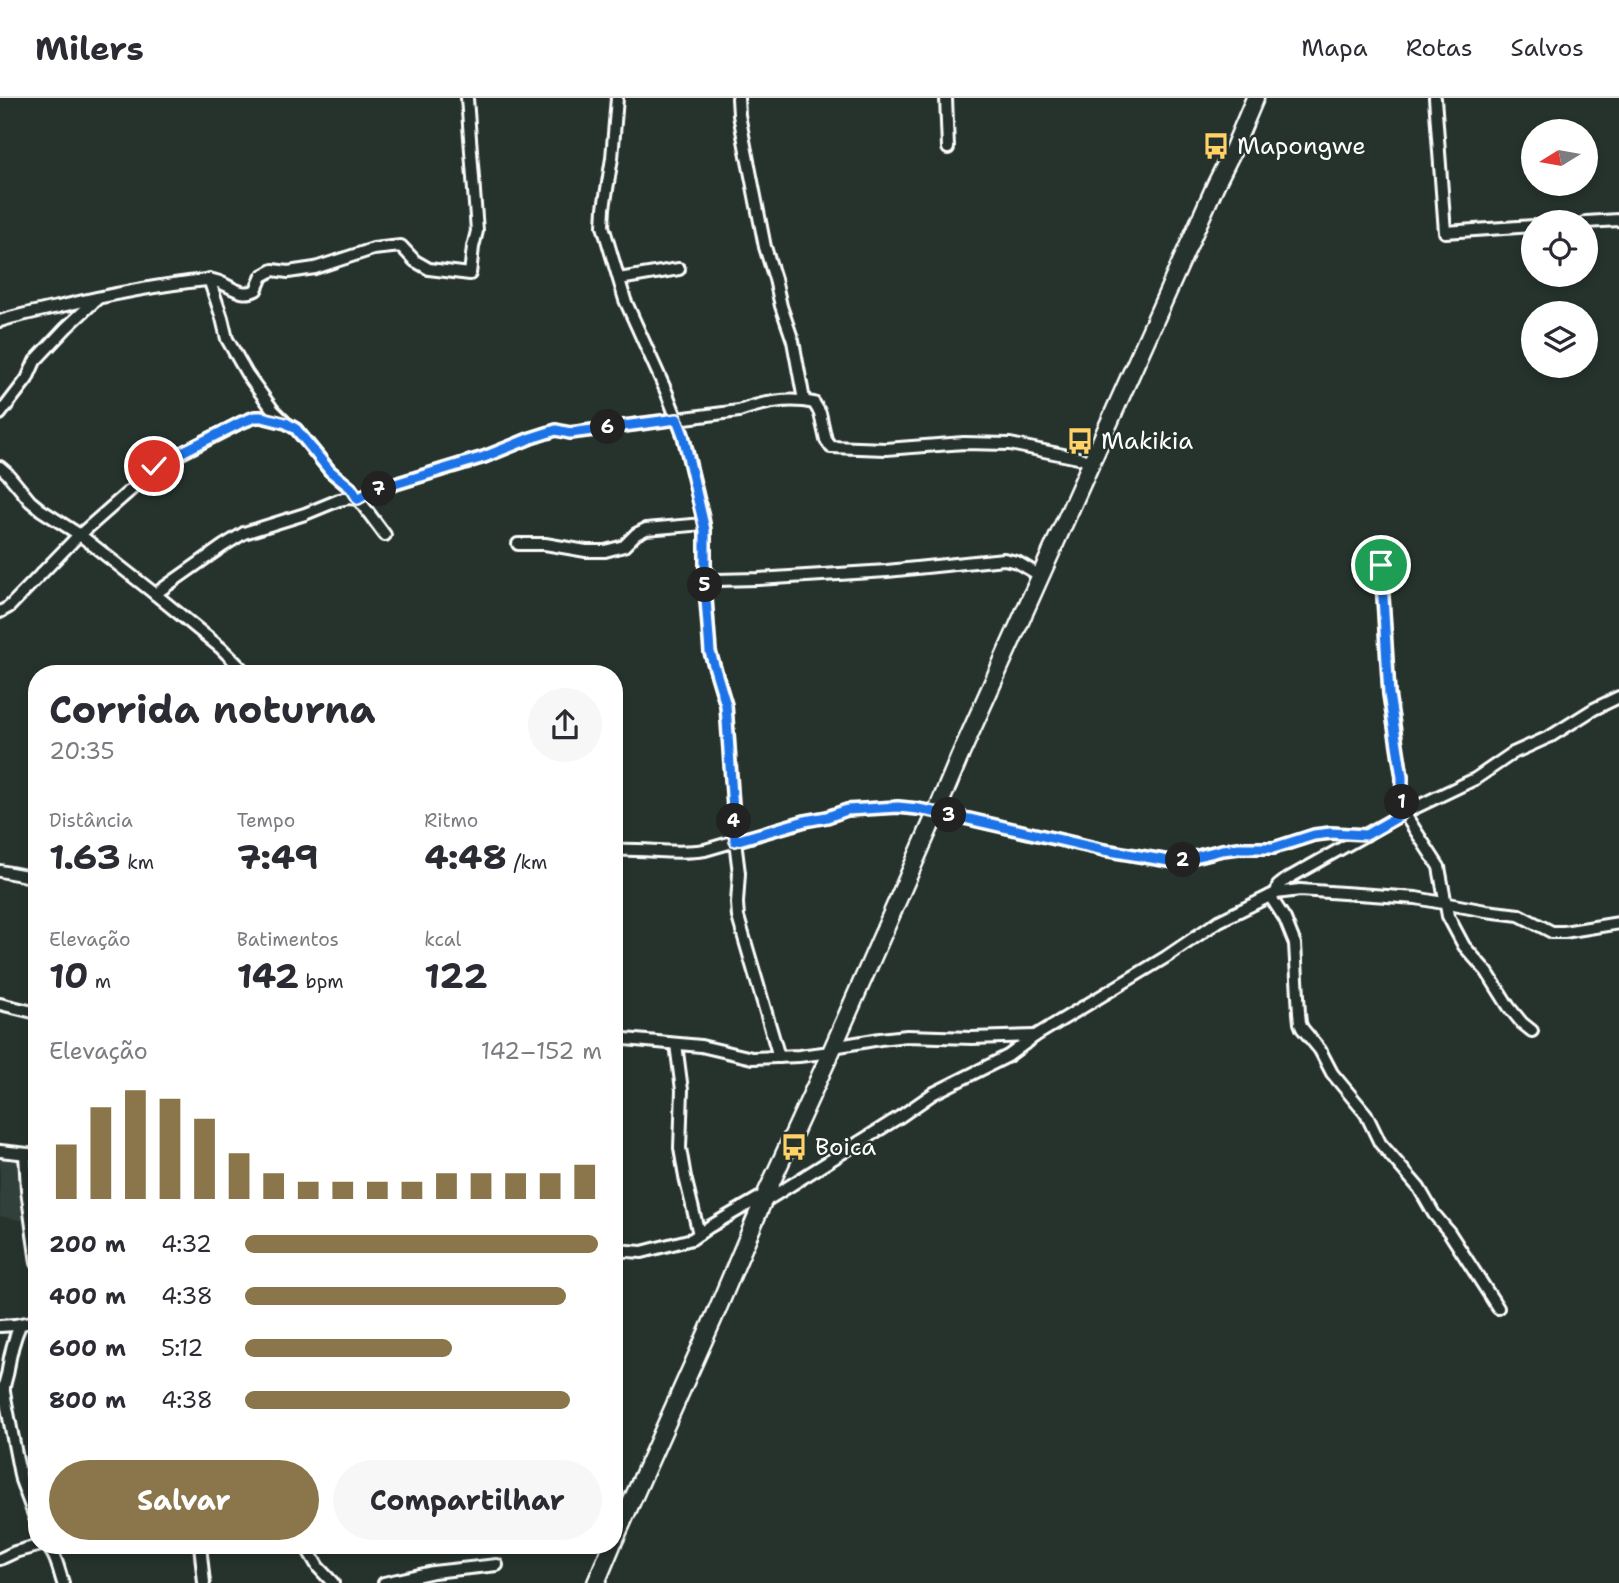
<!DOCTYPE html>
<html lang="pt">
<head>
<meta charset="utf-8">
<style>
  :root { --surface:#fff; --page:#f7f7f7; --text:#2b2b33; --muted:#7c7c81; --line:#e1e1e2; --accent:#8a764a }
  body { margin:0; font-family:"Shantell Sans",sans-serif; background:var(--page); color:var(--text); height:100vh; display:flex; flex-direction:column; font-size:26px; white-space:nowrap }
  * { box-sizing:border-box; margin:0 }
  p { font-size:23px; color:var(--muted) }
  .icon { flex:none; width:38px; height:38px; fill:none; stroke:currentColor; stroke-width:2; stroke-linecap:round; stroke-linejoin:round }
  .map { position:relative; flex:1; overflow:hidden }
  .panel { position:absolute; left:28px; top:567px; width:595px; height:889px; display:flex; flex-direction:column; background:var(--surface); border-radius:28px; box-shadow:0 4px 10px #0003 }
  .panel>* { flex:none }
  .needle { width:46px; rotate:259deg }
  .buttons { position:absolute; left:1521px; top:21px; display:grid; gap:14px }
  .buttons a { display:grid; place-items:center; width:77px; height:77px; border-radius:50%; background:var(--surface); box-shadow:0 4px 10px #0003; font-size:35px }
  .pin { position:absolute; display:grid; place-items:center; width:60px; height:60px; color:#fff; margin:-30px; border:4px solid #fff; border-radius:50%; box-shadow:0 2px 7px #0007 }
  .km { position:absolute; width:35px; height:35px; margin:-18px; border-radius:50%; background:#222; color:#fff; font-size:19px; line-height:35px; text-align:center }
  .round { display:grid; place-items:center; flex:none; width:74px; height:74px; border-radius:37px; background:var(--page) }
  .head { display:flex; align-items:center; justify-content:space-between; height:119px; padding:0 21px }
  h1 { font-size:38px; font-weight:700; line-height:52px }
  .metrics { display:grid; grid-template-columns:repeat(3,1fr); gap:10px; height:119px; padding:7px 21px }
  .metrics div { display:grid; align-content:center }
  .metrics b { font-size:35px; font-weight:700 }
  .metrics small { font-size:19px; font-weight:400 }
  .metrics p { font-size:19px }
  .chart { height:196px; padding:14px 21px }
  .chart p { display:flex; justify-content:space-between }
  .chart svg { width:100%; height:126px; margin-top:7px; stroke:var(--accent); stroke-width:6 }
  .primary-button { display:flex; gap:14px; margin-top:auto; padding:14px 21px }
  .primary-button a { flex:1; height:80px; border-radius:42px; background:var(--accent); color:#fff; font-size:28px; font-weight:700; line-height:80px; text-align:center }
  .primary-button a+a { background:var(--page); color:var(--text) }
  ul { padding:0 21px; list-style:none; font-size:23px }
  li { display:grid; grid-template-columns:112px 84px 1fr; align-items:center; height:52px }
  li i { height:18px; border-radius:9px; background:var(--accent) }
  header { display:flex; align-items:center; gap:42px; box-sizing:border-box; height:98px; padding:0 35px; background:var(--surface); border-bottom:2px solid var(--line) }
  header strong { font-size:33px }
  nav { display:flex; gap:38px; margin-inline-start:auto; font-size:24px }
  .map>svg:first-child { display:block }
  .built { fill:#333f3a }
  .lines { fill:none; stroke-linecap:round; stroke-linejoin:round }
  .minor-casing { stroke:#fff; stroke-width:16 }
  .highway-casing { stroke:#fff; stroke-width:21 }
  .minor { stroke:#26332d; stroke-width:10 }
  .highway { stroke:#26332d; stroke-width:16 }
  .route-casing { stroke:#fff; stroke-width:14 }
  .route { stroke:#1a73e8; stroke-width:9 }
  .labels { text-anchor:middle; stroke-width:5; stroke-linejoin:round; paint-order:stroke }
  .poi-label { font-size:24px; fill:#fff; stroke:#26332d; text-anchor:start }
</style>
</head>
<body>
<header>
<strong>Milers</strong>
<nav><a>Mapa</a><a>Rotas</a><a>Salvos</a></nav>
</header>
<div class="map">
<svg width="1619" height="1485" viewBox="0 0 1619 1485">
  <rect width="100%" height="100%" fill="#26332d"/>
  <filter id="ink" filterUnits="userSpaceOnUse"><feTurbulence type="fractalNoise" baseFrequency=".0143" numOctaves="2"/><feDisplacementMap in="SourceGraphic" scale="14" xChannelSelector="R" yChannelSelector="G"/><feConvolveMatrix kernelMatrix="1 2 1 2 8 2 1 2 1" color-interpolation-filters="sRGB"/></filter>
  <g filter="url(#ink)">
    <path class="built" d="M0 1059 23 1062 26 1123 0 1118Z"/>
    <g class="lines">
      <defs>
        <g id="minor">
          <path d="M617 0 612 60 604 110 603 128 625 202 666 293 683 337 703 420 705 432V488L710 554 726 607 736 751 739 775 737 805 738 819 779 959"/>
          <path d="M738 0 739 17 765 149 775 181 781 208 793 243 804 302"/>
          <path d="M946 0 948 50"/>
          <path d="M1435 0 1445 134 1533 128"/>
          <path d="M1586 124 1619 122"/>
          <path d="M209 181 222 220 227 241 247 276 273 312 284 323"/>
          <path d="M619 181 679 171"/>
          <path d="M0 223C19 217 38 213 58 209 107 197 157 187 207 182 225 180 238 202 256 192L262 178 273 172 288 174 315 170 373 151 401 148 415 163 429 171 470 176 473 149 477 133 467 0"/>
          <path d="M0 316 27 281 35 263 66 230 98 200"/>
          <path d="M0 369 7 375 30 403 41 412 80 437 150 492 221 550 247 576"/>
          <path d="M518 446H545L586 453H605L624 448 636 436 646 431 704 426"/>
          <path d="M1381 467 1389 596 1402 679 1401 717"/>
          <path d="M705 470 711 480 716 482 758 481 887 473 1004 461 1017 464 1034 474"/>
          <path d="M155 496 223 448 244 435 305 416 339 402 349 400 358 401 372 393 484 359 531 340 556 332 570 335 739 313C761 305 790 299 814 305L820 315 826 342 831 349 886 351 964 345 1010 346 1083 361"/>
          <path d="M0 514 9 509 75 441 133 390 147 373 240 325 255 319H262L286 325 296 331 330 373 350 390 385 437"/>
          <path d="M1404 715 1439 769 1448 818 1464 848 1487 874 1509 909 1522 925 1532 933"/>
          <path d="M614 752C645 750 675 757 705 752L805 723 827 719 847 712 898 709 918 711 969 721 1104 752 1175 764 1222 752 1239 750H1274L1314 737 1331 735 1366 737"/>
          <path d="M0 773 37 780"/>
          <path d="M1276 795 1278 788 1287 781 1404 715 1475 681 1513 655 1551 638 1594 611 1619 599"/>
          <path d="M1270 798 1285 821 1295 846 1299 915 1300 925 1302 930 1320 952 1332 975 1366 1016 1380 1045 1419 1090 1434 1116 1449 1134 1498 1210"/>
          <path d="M0 906 37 915"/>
          <path d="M614 942 625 941 701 948 752 960 799 958 831 954"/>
          <path d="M676 946 682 992 680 1050 685 1079 699 1136"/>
          <path d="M833 949 880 941 907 938 972 940 1035 938"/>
          <path d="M0 1053 37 1057"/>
          <path d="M25 1056 27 1092 37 1165"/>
          <path d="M764 1104 901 1018 934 995 1008 958 1035 938 1166 859 1219 823 1276 795 1300 792 1416 800 1486 813 1519 817 1552 834H1564L1619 825"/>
          <path d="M614 1152 642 1154 692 1141 709 1129 766 1096"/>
          <path d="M20 1227C14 1241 10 1256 8 1272 7 1280 3 1286 4 1294L21 1382 37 1425"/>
          <path d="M0 1228 15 1227 37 1223"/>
          <path d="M46 1447C56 1456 59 1473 63 1485"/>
          <path d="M200 1447 204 1485"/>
          <path d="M305 1447 318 1469 333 1485"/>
          <path d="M0 1461 15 1454 41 1447"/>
          <path d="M384 1485 433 1474 497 1467"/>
        </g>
        <g id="highway">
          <path d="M614 1443 715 1217 766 1096 831 954 936 715 959 660 1216 86 1233 52 1255 0"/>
          <path d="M596 1485 612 1447"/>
        </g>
      </defs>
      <use href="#minor" class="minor-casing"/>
      <use href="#highway" class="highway-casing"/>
      <use href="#minor" class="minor"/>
      <use href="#highway" class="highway"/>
    </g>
  </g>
  <g class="lines" filter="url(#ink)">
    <defs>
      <path id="route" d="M154 368 240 325 255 319H262L286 325 296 331 330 373 351 390 358 401 372 393 484 359 531 340 556 332 570 335 677 321 683 337 705 432V488L710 554 726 607 735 743 805 723 827 719 847 712 898 709 918 711 969 721 1104 752 1175 764 1222 752 1239 750H1273L1314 737 1331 735 1366 737 1401 717 1402 701V679L1389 596 1381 467"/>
    </defs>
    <use href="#route" class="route-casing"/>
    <use href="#route" class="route"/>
  </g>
  <defs>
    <symbol id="bus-bare" viewBox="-9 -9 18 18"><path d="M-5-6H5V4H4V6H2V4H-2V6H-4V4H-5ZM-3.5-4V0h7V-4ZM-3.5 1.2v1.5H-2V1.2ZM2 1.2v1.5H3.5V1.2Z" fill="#ffd166" stroke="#26332d" stroke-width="2.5" paint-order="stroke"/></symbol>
  </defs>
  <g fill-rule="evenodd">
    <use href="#bus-bare" x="1197" y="29" width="38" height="38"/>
    <use href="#bus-bare" x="1061" y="324" width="38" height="38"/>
    <use href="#bus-bare" x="775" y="1030" width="38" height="38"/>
  </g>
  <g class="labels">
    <g class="poi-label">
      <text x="1237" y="56">Mapongwe</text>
      <text x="1101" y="351">Makikia</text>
      <text x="815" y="1057">Boica</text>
    </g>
  </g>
</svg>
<div class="buttons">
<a><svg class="needle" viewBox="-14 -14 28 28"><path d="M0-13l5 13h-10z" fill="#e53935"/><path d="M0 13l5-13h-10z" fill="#7c7c81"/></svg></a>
<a><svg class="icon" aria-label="locate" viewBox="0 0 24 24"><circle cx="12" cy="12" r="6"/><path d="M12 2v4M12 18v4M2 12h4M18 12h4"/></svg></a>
<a><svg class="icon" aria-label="layers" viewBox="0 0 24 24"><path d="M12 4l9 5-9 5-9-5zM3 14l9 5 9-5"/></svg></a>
</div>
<div class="pin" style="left:1381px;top:467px;background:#1e9e55"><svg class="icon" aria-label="arrive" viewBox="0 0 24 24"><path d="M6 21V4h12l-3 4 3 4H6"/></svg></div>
<div class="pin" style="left:154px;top:368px;background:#d93025"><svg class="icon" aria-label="check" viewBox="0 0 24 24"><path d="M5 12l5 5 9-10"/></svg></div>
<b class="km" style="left:1402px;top:704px">1</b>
<b class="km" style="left:1183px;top:762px">2</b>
<b class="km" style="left:949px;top:717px">3</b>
<b class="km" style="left:734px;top:723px">4</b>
<b class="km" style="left:705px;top:487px">5</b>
<b class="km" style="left:608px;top:329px">6</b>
<b class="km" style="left:379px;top:391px">7</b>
<section class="panel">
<div class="head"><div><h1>Corrida noturna</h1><p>20:35</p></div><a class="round"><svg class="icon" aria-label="share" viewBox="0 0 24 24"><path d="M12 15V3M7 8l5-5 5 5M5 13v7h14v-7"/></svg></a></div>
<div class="metrics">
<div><p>Distância</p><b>1.63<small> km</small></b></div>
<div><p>Tempo</p><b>7:49</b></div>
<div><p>Ritmo</p><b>4:48<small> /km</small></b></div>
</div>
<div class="metrics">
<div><p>Elevação</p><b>10<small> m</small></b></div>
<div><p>Batimentos</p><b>142<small> bpm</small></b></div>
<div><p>kcal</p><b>122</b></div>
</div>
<div class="chart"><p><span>Elevação</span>142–152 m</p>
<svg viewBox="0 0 160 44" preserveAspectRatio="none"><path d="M5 44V25M15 44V12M25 44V6M35 44V9M45 44V16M55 44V28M65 44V35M75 44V38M85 44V38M95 44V38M105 44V38M115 44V35M125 44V35M135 44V35M145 44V35M155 44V32"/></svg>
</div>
<ul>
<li><b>200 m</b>4:32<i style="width:99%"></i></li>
<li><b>400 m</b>4:38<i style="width:90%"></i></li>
<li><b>600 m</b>5:12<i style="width:58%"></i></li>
<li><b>800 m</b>4:38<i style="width:91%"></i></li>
</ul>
<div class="primary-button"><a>Salvar</a><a>Compartilhar</a></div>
</section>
</div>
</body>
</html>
